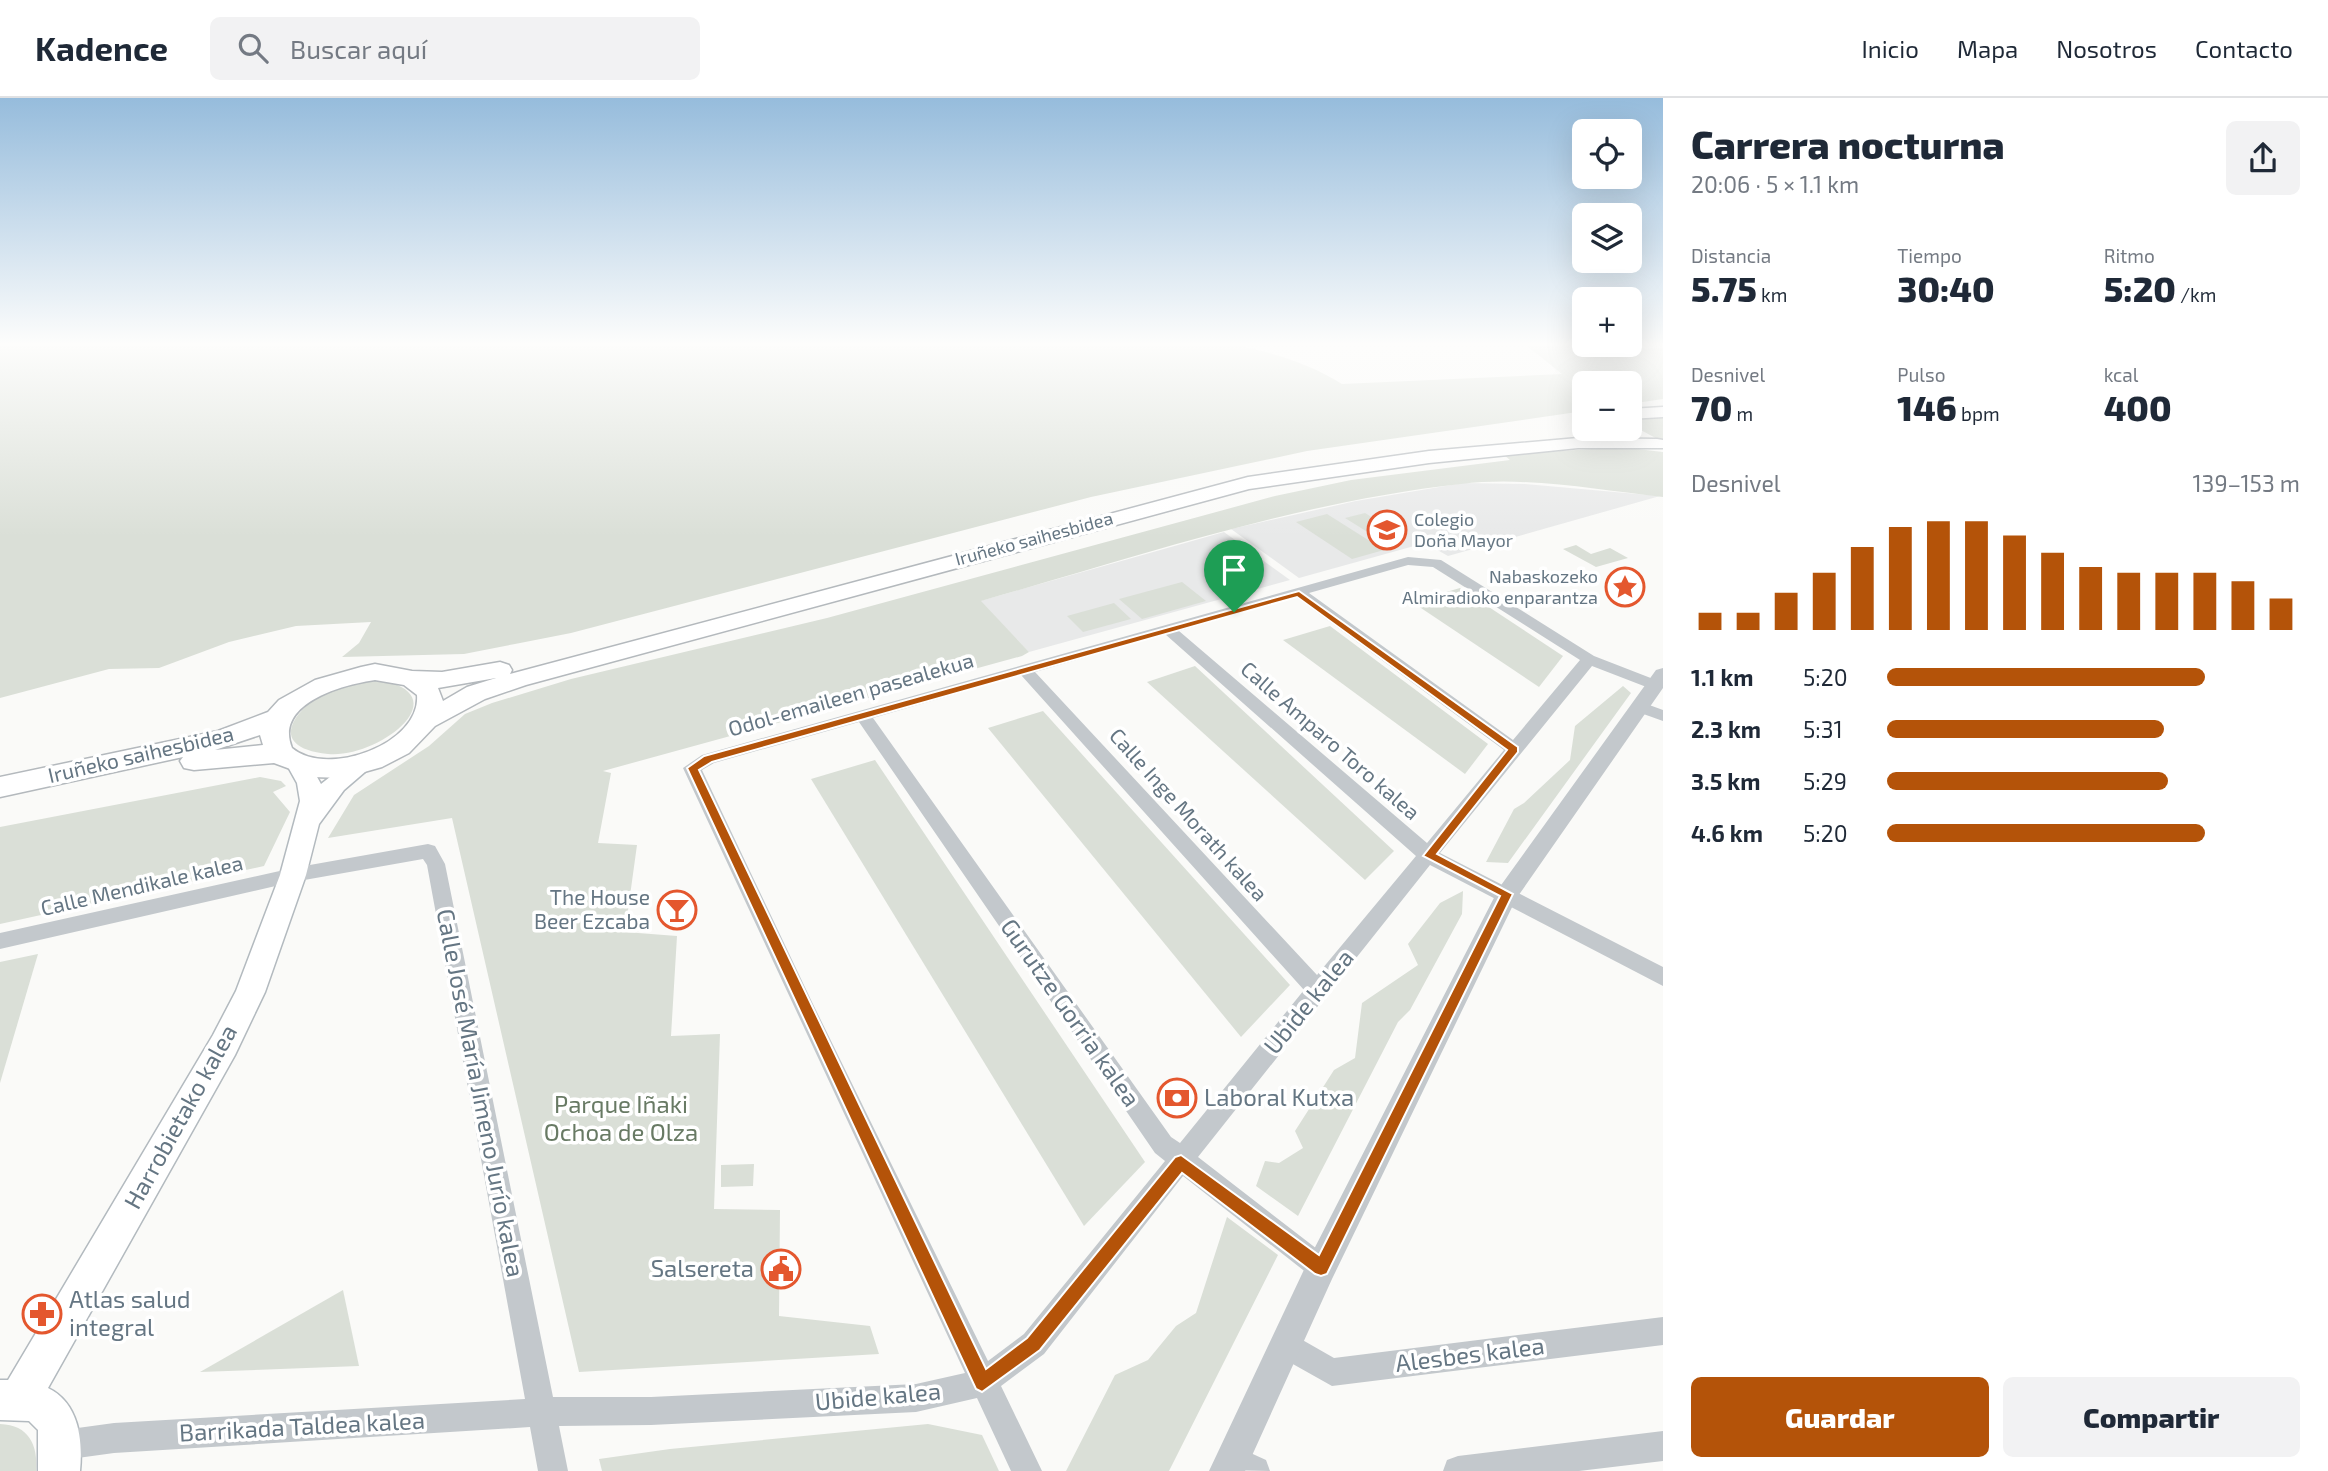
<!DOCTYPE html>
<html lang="es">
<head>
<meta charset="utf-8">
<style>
  :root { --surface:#fff; --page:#f2f2f3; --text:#1f2937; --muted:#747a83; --line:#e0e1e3; --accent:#b45309 }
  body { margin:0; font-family:"Exo 2",sans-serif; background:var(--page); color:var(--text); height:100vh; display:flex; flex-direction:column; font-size:26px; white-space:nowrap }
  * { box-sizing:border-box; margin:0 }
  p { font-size:23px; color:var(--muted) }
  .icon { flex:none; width:38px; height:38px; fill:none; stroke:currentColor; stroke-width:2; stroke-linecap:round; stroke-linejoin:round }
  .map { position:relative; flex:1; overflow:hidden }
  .side { display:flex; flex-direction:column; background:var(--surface); width:665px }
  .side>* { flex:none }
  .buttons { position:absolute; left:1572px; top:21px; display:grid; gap:14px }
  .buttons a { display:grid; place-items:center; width:70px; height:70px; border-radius:10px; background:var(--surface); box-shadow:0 7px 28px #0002; font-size:35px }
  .pin { position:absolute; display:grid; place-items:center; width:60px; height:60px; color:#fff; margin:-72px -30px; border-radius:50% 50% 50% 0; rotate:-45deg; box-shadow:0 0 7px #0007 }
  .pin .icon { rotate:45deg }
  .round { display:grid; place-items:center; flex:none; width:74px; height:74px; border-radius:10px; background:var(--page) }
  .overview { display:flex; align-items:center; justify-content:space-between; height:119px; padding:0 28px }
  h1 { font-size:38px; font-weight:800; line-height:52px }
  .metrics { display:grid; grid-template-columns:repeat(3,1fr); gap:10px; height:119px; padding:7px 28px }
  .metrics div { display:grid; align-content:center }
  .metrics b { font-size:35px; font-weight:800 }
  .metrics small { font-size:19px; font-weight:400 }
  .metrics p { font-size:19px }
  .chart { height:196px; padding:14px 28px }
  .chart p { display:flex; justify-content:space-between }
  .chart svg { width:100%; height:126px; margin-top:7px; stroke:var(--accent); stroke-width:6 }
  .primary-button { display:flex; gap:14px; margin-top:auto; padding:14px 28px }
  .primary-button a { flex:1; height:80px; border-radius:10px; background:var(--accent); color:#fff; font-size:28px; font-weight:800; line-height:80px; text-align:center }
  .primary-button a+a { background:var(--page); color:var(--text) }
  ul { padding:0 28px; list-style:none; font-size:23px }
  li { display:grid; grid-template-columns:112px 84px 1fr; align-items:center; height:52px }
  li i { height:18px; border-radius:9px; background:var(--accent) }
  header { display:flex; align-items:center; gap:42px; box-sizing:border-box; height:98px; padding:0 35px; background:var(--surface); border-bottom:2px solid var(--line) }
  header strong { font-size:33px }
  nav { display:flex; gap:38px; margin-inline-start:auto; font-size:24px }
  .search { width:490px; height:63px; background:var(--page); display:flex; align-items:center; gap:18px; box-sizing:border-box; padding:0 24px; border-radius:10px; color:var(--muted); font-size:26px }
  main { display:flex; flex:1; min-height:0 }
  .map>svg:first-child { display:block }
  .built { fill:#e8e9e9 }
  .green { fill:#dadfd7 }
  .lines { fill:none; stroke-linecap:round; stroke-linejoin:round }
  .secondary-casing { stroke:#b3babf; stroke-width:3 }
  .trunk-casing { stroke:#b4b9bd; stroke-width:3 }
  .minor { fill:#c3c8cc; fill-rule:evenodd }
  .tertiary { fill:#c3c8cc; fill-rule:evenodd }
  .secondary { fill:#fff; fill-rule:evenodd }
  .trunk { fill:#fff; fill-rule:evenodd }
  .route { fill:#b45309; stroke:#fff; stroke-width:2; fill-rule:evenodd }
  .labels { text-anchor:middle; stroke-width:7; stroke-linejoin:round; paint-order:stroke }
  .far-poi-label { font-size:18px; fill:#657683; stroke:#fff; text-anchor:start }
  .far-street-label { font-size:18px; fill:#657683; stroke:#fff }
  .street-label { font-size:21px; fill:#657683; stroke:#fff }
  .poi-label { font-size:21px; fill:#657683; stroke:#fff; text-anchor:end }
  .near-street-label { font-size:24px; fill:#657683; stroke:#fff }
  .near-poi-label { font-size:24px; fill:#657683; stroke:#fff; text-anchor:start }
  .near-park-label { font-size:24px; fill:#687a64; stroke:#fff }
</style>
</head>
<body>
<header>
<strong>Kadence</strong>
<div class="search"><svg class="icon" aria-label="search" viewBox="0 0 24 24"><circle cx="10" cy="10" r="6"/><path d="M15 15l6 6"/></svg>Buscar aquí</div>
<nav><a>Inicio</a><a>Mapa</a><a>Nosotros</a><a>Contacto</a></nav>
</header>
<main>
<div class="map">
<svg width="1663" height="1373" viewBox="0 0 1663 1373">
  <rect width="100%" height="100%" fill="#fafaf8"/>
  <g class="built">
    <path d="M1463 385 1525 386 1660 398 1448 458 1425 445 1299 480 1231 431 1356 403Z"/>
    <path d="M1224 434 1290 482 1029 554 980 503Z"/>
  </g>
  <g class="green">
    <path d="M0 247H1237C1274 255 1311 266 1342 286L1562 276 1526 247 1663 250V301L1629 306V285H1584V313L1307 353 1091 399 571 535 515 546 464 556 342 559 359 545 371 524 296 528 229 544 159 570 109 571 0 600Z"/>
    <path d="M1647 318H1663V344L1637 330 1636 325Z"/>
    <path d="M1620 349 1663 354V399C1598 392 1527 378 1461 386 1297 404 1139 458 981 503L1029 554 1022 558 603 673 611 675 598 745 637 747 625 834 677 838 671 938 720 936 714 1111 780 1112 779 1218 870 1228 879 1256 579 1274 452 720 328 740 354 697 429 648 465 616 492 605 571 581 827 520 1275 398 1351 382 1510 362 1504 357Z"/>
    <path d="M1365 415 1402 438 1382 443 1345 420Z"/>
    <path d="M1327 416 1384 452 1352 461 1296 424Z"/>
    <path d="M1576 447 1591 456 1610 450 1628 460 1596 469 1563 451Z"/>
    <path d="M1182 484 1206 503 1142 521 1119 501Z"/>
    <path d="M1460 490 1563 558 1539 589 1412 504Z"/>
    <path d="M1114 505 1131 521 1083 534 1067 518Z"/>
    <path d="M1330 528 1488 646 1465 676 1283 542Z"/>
    <path d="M1195 568 1394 753 1365 782 1147 584Z"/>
    <path d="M377 581C463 597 377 661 328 656 262 649 297 607 335 589 347 583 364 583 377 581Z"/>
    <path d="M1623 588 1631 595 1508 765 1486 764 1514 711 1524 705 1570 662 1575 628Z"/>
    <path d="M1043 613 1290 887 1241 939 988 630Z"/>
    <path d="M875 662 1145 1064 1084 1128 811 681Z"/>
    <path d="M260 679 281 683 286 688 273 694 290 714 264 768 0 826V729Z"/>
    <path d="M1463 793 1462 816 1410 912 1398 924 1298 1118 1256 1088 1265 1063 1279 1065 1303 1050 1295 1033 1334 972 1355 960 1362 905 1418 867 1408 846 1440 805Z"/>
    <path d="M38 856 0 985V864Z"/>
    <path d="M754 1066 753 1088 721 1089V1067Z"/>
    <path d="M1227 1119 1278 1157 1169 1373H1066L1115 1277 1148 1262 1176 1228 1196 1215Z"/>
    <path d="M343 1192 359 1268 200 1274Z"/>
    <path d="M0 1326C29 1327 38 1347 36 1373H0Z"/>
    <path d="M928 1326 982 1337 999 1373H602L599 1361 670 1351Z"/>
  </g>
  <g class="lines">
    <defs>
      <path id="secondary" d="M299 659 307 661 321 686 353 661H369L373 667 344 692 319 726 306 777 265 894 235 957 48 1290C79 1305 83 1342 80 1373H38V1332L29 1323 0 1322V1282H8L213 937 236 893 280 777 300 703 297 685 287 667 291 661Z"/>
      <g id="trunk">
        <path d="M1663 309V319L1629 321V311Z"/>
        <path d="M1578 340 1657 341 1663 342V350H1578L1429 365 1249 391 526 587 485 601 435 628 409 655 382 669 343 680 312 679 274 665 194 672 184 670 180 663 183 659 0 699V679L218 633 268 614 279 602 315 582 361 569 375 566 412 573 442 574 500 564 509 567 512 572 510 576 1248 379 1429 353ZM496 580 467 589 443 603 438 590ZM375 582 404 587 417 597C421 646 327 680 292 650 274 606 341 587 375 582ZM260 637 263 647 215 652Z"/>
      </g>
    </defs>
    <use href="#secondary" class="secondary-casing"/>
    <use href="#trunk" class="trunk-casing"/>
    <g class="minor">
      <path d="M1408 459 1441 462 1594 558 1661 584 1663 587 1661 590H1649L1592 568 1440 755 1663 869V888L1430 767 1198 1059 1330 1161 1334 1170 1330 1179 1321 1183 1312 1179 1183 1078 1044 1256 1001 1288 1042 1373H1011L977 1300 916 1314 651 1327 559 1328 568 1373H538L530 1329 114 1355 63 1362 53 1357 48 1347 53 1337 63 1332 114 1325 525 1301 427 767 423 761 293 784 0 851V835L293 770 428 746 435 748 445 766 553 1299H651L916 1286 965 1275 683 670 702 657ZM1408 467 1433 469 1580 562 1513 642 1309 495ZM1296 499 1504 652 1427 745 1179 533ZM1165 536 1416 758 1317 877 1035 574ZM1021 577 1304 892 1180 1045 1171 1039 873 620ZM859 624 1155 1055 1165 1063 1024 1236 988 1263 812 904 702 672 714 665Z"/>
      <path d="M1641 604 1663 612V623L1635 613 1633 609Z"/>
      <path d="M1663 1219V1247L1332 1288 1275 1256 1271 1246 1275 1236 1285 1232 1334 1260Z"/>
      <path d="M1663 1333V1363L1579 1373H1443L1447 1362 1458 1358Z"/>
      <path d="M1233 1347 1266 1362 1270 1373 1223 1372 1218 1362 1223 1352Z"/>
    </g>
    <path class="tertiary" d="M1663 570V590L1516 801 1332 1181 1245 1373H1209L1310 1159 1499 790 1656 572Z"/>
    <use href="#secondary" class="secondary"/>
    <use href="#trunk" class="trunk"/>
  </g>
  <linearGradient id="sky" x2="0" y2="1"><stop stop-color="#96bcdc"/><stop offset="0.56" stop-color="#fdfdfc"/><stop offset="1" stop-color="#fdfdfc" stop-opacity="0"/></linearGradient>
  <rect width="1663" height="439" fill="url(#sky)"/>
  <path class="route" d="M1299 493 1518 649V654L1437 756 1513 796 1327 1176 1321 1178 1315 1176 1182 1075 1040 1252 982 1294 976 1291 687 670 704 658ZM1297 499 1507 652 1423 758 1500 798 1319 1157 1181 1057 1175 1059 1027 1240 986 1271 699 672 712 664Z"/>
  <defs>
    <symbol id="school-ring" viewBox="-11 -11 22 22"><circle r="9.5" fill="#fff" stroke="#e4572e" stroke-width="1.5"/><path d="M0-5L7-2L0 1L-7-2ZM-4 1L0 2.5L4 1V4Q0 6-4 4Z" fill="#e4572e"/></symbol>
    <symbol id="sight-ring" viewBox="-11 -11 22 22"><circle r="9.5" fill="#fff" stroke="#e4572e" stroke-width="1.5"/><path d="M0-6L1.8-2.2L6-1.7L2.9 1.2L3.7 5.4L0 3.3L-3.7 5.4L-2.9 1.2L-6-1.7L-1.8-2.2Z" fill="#e4572e"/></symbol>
    <symbol id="bar-ring" viewBox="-11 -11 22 22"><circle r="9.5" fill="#fff" stroke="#e4572e" stroke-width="1.5"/><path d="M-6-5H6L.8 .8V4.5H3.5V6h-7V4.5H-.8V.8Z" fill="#e4572e"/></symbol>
    <symbol id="bank-ring" viewBox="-11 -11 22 22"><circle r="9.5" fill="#fff" stroke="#e4572e" stroke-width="1.5"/><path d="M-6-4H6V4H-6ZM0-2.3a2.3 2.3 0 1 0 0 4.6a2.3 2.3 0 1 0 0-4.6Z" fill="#e4572e"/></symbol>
    <symbol id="civic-ring" viewBox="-11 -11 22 22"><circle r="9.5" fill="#fff" stroke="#e4572e" stroke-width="1.5"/><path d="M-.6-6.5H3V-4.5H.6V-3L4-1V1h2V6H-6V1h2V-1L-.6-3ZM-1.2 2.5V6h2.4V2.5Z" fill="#e4572e"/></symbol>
    <symbol id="pharmacy-ring" viewBox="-11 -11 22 22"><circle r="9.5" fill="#fff" stroke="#e4572e" stroke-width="1.5"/><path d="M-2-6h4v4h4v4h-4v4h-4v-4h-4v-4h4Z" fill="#e4572e"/></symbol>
  </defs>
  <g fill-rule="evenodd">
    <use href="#school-ring" x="1365" y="410" width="44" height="44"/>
    <use href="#sight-ring" x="1603" y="467" width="44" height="44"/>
    <use href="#bar-ring" x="655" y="790" width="44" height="44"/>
    <use href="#bank-ring" x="1155" y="978" width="44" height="44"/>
    <use href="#civic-ring" x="759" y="1149" width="44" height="44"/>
    <use href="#pharmacy-ring" x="20" y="1194" width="44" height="44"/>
  </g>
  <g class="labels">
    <g class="far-poi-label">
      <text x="1414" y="428">Colegio<tspan x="1414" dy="21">Doña Mayor</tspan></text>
      <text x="1598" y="485" text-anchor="end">Nabaskozeko<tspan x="1598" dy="21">Almiradioko enparantza</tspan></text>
    </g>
    <g class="far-street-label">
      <text transform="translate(1034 441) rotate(-15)" y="6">Iruñeko saihesbidea</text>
    </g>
    <g class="street-label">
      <text transform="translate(851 597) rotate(-16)" y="7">Odol-emaileen pasealekua</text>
      <text transform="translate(1330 643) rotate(41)" y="7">Calle Amparo Toro kalea</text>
      <text transform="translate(141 657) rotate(-13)" y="7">Iruñeko saihesbidea</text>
      <text transform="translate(1188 717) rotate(48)" y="7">Calle Inge Morath kalea</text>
      <text transform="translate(142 788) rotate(-13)" y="7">Calle Mendikale kalea</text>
    </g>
    <g class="poi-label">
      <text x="650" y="807">The House<tspan x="650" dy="24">Beer Ezcaba</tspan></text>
    </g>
    <g class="near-street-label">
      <text transform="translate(1309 904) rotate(-51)" y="8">Ubide kalea</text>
      <text transform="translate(1070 915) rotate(55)" y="8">Gurutze Gorria kalea</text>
      <text transform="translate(480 995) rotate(79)" y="8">Calle José María Jimeno Jurío kalea</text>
      <text transform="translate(181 1019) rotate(-61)" y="8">Harrobietako kalea</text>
      <text transform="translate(1470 1257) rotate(-7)" y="8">Alesbes kalea</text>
      <text transform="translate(878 1299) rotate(-5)" y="8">Ubide kalea</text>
      <text transform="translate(302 1329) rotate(-3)" y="8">Barrikada Taldea kalea</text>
    </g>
    <g class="near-poi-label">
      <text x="1204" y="1008">Laboral Kutxa</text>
      <text x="754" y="1179" text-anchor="end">Salsereta</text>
      <text x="69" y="1210">Atlas salud<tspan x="69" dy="28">integral</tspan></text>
    </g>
    <g class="near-park-label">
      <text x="621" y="1015">Parque Iñaki<tspan x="621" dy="28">Ochoa de Olza</tspan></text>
    </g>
  </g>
</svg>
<div class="buttons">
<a><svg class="icon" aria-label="locate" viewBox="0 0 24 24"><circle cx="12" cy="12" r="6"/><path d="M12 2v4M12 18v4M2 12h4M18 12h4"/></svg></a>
<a><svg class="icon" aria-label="layers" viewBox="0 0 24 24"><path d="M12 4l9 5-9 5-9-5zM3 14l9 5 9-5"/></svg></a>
<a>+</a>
<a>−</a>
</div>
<div class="pin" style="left:1234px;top:514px;background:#1e9e55"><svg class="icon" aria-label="arrive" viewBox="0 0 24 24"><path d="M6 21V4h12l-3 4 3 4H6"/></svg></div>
</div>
<section class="side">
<div class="overview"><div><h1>Carrera nocturna</h1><p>20:06 · 5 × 1.1 km</p></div><a class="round"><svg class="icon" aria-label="share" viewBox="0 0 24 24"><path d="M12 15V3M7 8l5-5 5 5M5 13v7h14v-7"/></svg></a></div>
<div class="metrics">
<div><p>Distancia</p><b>5.75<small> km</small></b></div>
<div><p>Tiempo</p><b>30:40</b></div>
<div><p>Ritmo</p><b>5:20<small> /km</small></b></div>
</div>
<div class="metrics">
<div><p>Desnivel</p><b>70<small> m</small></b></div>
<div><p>Pulso</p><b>146<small> bpm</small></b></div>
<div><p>kcal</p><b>400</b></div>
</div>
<div class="chart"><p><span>Desnivel</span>139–153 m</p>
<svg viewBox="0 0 160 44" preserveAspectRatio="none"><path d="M5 44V38M15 44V38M25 44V31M35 44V24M45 44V15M55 44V8M65 44V6M75 44V6M85 44V11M95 44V17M105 44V22M115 44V24M125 44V24M135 44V24M145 44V27M155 44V33"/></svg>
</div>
<ul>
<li><b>1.1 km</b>5:20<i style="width:77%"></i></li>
<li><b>2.3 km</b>5:31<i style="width:67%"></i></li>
<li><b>3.5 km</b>5:29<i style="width:68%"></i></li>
<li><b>4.6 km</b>5:20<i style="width:77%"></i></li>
</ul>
<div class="primary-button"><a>Guardar</a><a>Compartir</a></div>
</section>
</main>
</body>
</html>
